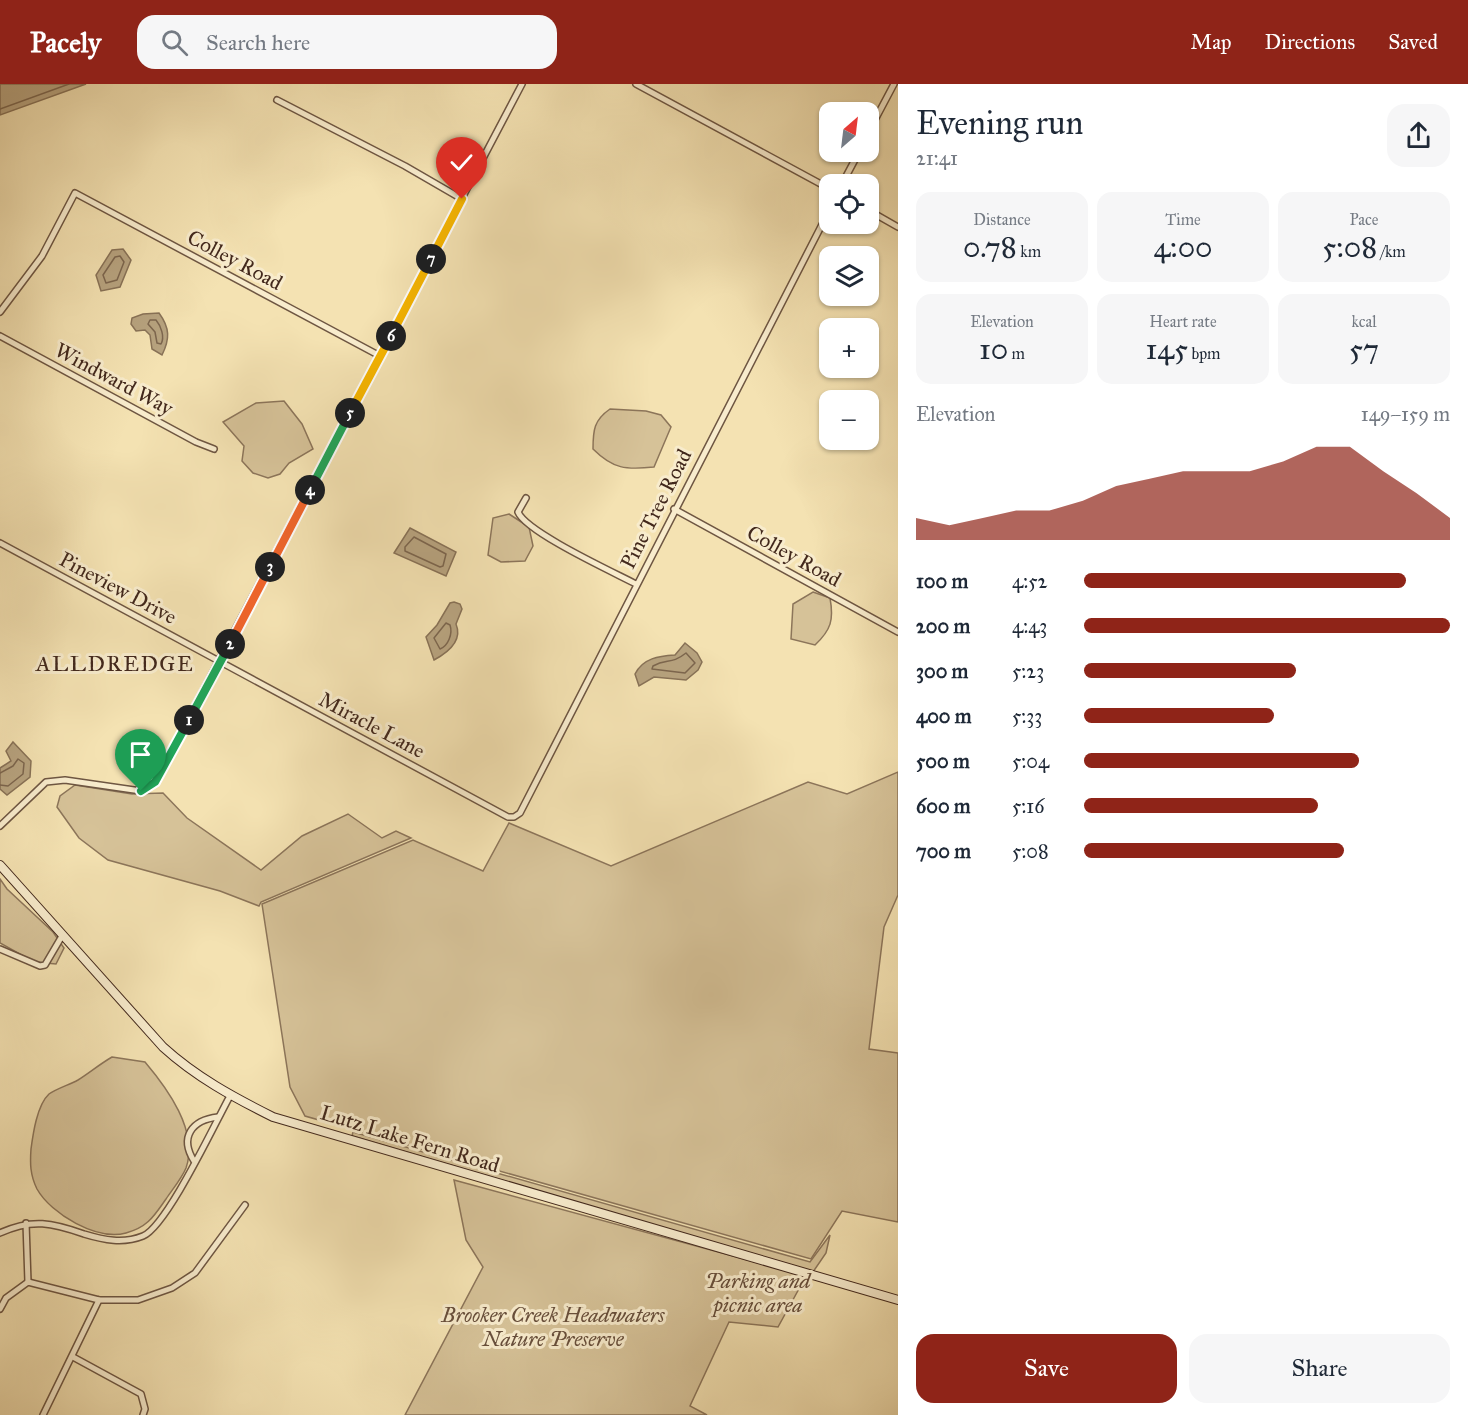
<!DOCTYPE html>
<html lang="en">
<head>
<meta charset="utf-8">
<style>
  :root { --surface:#fff; --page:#f6f6f7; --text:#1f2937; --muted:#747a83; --accent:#8f2418 }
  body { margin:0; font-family:"IM FELL Great Primer",serif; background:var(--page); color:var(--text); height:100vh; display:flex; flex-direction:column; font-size:22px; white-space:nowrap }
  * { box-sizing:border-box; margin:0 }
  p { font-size:20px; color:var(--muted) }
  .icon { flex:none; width:33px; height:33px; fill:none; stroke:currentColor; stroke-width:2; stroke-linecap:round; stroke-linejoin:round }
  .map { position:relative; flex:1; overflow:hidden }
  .details { display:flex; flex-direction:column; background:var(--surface); width:570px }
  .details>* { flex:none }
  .needle { width:39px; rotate:28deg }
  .tools { position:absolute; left:819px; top:18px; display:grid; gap:12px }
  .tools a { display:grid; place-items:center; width:60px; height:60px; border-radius:12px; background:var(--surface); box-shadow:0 2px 4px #0004; font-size:30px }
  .pin { position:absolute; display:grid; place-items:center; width:51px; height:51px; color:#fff; margin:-62px -26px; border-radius:50% 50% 50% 0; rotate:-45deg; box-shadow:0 0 6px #0007 }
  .pin .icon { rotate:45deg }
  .km { position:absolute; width:30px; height:30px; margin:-15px; border-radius:50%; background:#222; color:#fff; font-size:16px; line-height:30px; text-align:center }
  .round { display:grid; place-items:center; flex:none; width:63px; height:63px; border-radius:18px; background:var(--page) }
  .overview { display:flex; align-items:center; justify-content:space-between; height:102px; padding:0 18px }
  h1 { font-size:33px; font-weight:600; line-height:45px }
  .stats { display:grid; grid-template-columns:repeat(3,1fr); gap:9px; height:102px; padding:6px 18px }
  .stats div { display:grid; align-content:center; border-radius:15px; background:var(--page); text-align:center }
  .stats b { font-size:30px; font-weight:600 }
  .stats small { font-size:16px; font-weight:400 }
  .stats p { font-size:16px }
  .chart { height:168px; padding:12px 18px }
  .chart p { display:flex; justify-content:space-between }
  .chart svg { width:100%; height:108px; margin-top:6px; fill:var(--accent); opacity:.7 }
  .cta { display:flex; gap:12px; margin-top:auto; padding:12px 18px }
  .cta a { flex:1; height:69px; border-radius:18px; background:var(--accent); color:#fff; font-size:24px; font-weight:600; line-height:69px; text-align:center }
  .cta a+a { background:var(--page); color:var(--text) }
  ul { padding:0 18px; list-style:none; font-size:20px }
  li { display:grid; grid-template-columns:96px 72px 1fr; align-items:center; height:45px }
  li i { height:15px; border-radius:8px; background:var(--accent) }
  header { display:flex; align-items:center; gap:36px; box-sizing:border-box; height:84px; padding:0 30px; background:var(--accent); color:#fff }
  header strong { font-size:28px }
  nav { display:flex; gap:33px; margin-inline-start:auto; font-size:21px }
  .search { width:420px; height:54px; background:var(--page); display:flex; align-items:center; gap:15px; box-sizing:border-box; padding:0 21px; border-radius:18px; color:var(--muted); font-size:22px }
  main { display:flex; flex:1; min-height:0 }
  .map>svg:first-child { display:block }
  .green { fill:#d6c298; stroke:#8c755a; stroke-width:1.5 }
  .water { fill:#b7a37f; stroke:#887257; stroke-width:1.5 }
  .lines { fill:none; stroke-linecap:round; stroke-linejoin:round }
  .shore { stroke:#7c664e; stroke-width:1.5 }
  .street-casing { stroke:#6e5642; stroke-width:8 }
  .secondary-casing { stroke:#42281c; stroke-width:10 }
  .street { stroke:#f8eccd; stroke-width:5 }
  .secondary { stroke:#f8eccd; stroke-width:8 }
  .split-1-casing { stroke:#fff; stroke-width:12 }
  .split-2-casing { stroke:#fff; stroke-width:12 }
  .split-3-casing { stroke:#fff; stroke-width:12 }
  .split-4-casing { stroke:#fff; stroke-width:12 }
  .split-5-casing { stroke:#fff; stroke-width:12 }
  .split-6-casing { stroke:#fff; stroke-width:12 }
  .split-7-casing { stroke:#fff; stroke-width:12 }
  .split-8-casing { stroke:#fff; stroke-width:12 }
  .split-1 { stroke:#22a559; stroke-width:8 }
  .split-2 { stroke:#22a559; stroke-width:8 }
  .split-3 { stroke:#f0652b; stroke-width:8 }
  .split-4 { stroke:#f0652b; stroke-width:8 }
  .split-5 { stroke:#22a559; stroke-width:8 }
  .split-6 { stroke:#f5b400; stroke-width:8 }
  .split-7 { stroke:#f5b400; stroke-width:8 }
  .split-8 { stroke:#f5b400; stroke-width:8 }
  .labels { text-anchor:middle; stroke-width:6; stroke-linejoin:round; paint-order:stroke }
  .street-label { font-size:21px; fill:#42281c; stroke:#f8eccd }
  .park-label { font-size:21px; font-style:italic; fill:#674e3b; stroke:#f8eccd }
  .neighbourhood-label { font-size:22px; letter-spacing:1.5px; fill:#42281c; stroke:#f8eccd }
</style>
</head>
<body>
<header>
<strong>Pacely</strong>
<div class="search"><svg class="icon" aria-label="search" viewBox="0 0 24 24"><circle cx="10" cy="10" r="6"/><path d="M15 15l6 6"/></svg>Search here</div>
<nav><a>Map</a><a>Directions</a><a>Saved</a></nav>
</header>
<main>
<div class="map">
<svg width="898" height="1331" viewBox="0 0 898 1331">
  <rect width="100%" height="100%" fill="#f4e2b2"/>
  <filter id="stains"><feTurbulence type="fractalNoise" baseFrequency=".00333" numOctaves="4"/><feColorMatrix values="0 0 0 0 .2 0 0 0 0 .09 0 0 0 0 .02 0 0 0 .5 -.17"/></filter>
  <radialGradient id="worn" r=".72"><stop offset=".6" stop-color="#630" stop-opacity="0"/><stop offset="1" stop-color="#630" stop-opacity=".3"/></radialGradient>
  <g class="green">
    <path d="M284 317 302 340 313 365 289 379 280 390 268 394 253 389 242 377 244 362 223 338 256 319Z"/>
    <path d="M610 325 646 327 661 331 671 343 654 383C626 386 613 385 593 365 593 346 594 336 610 325Z"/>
    <path d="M509 430 529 443 533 462 525 477 501 478 488 471 493 434Z"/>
    <path d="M813 508 830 514C834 536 831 546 815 561L791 555 793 520Z"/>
    <path d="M898 688V811L884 843 869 965 898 969V1138L842 1127 811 1175 305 1032 290 1003 262 820 413 756 483 787 509 739 611 782 808 698 847 710Z"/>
    <path d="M75 701 132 710 163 709 187 734 261 786 302 752 348 730 382 754 396 747 411 754 261 818 259 822 220 807 108 776 79 754 57 723 60 712Z"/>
    <path d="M0 795 7 805 53 848 64 864 56 880 34 878 0 859Z"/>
    <path d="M112 973 145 978C167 1004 199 1047 186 1084 182 1094 172 1106 166 1115 154 1132 148 1143 126 1149 97 1157 51 1130 37 1105 30 1091 30 1079 31 1065 33 1050 37 1021 49 1010 58 1004 69 1001 78 996 89 989 100 980 112 973Z"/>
    <path d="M353 1048 810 1178 830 1151 826 1169 813 1188 352 1052Z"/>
    <path d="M454 1096 806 1192 778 1243 729 1238 690 1322 707 1331H405L483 1183 466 1156Z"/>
  </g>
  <g class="water">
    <path d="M0 0H86L0 31Z"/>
    <path d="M123 165 131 176 120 203 101 207 96 191 112 166Z"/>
    <path d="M159 229C170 244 170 255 162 271L152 265 150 251 145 246 136 247 131 240 132 234 143 230Z"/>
    <path d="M410 444 456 468 446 492 394 469Z"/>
    <path d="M454 518 460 520 462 525 456 540C463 557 447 569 434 576L426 553 437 541 450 519Z"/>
    <path d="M685 559 697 569 702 578 698 586 686 596 654 593 639 602 635 590C643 574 659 572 675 571Z"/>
    <path d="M13 658 31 677 30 693 7 711 0 705V684L11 677 6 667Z"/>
  </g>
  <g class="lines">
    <g class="shore">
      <path d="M0 25 69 0"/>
      <path d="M120 172 124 178 117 196 106 199 103 191 115 173Z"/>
      <path d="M150 236H156C161 242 165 253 161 260L157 259 155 248 148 240Z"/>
      <path d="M414 453 446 470 443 482 440 483 405 467V463Z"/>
      <path d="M446 539 450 541C453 550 448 562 440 565L434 554Z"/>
      <path d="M686 569 695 579 685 589 652 585 653 582C667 574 671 581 686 569Z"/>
      <path d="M0 689 13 682 18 675 24 679 23 690 8 702 0 701"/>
    </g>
    <defs>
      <g id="street">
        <path d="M636 0 830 105"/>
        <path d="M277 16 405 82 462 115"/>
        <path d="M868 49 894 0"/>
        <path d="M842 100 859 68"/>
        <path d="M868 126 898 143"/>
        <path d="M0 228 42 172 75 109 380 272"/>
        <path d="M0 252 196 358 214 365"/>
        <path d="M526 414 518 428C526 448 613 488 636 500"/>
        <path d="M674 425 898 548"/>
        <path d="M0 459 471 713 508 733H514L520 729 830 125"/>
        <path d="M0 742 46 698 65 696 141 707 155 698 522 0"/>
        <path d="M0 865 40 882 45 881 62 852"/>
        <path d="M194 1077C179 1053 192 1036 218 1033"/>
        <path d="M26 1139 28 1198"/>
        <path d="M0 1149C32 1134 53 1139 84 1150 104 1156 123 1160 143 1152 167 1142 215 1039 230 1012"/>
        <path d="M0 1225 6 1214 28 1198 99 1216H138L172 1204 195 1189 245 1121"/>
        <path d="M73 1273 141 1310 145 1325 143 1331"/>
        <path d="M43 1331 99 1216"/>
      </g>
      <path id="secondary" d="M0 781 163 963C196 993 233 1013 273 1033L898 1216"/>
    </defs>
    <use href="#street" class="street-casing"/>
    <use href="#secondary" class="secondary-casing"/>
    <use href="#street" class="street"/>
    <use href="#secondary" class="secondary"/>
  </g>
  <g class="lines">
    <defs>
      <path id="split-1" d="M141 707 155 698 189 636"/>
      <path id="split-2" d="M189 636 230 560"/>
      <path id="split-3" d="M230 560 270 483"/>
      <path id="split-4" d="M270 483 310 406"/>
      <path id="split-5" d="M310 406 350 329"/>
      <path id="split-6" d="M350 329 391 252"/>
      <path id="split-7" d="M391 252 431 175"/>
      <path id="split-8" d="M431 175 462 115"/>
    </defs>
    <use href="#split-1" class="split-1-casing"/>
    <use href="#split-2" class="split-2-casing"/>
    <use href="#split-3" class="split-3-casing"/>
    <use href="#split-4" class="split-4-casing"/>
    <use href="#split-5" class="split-5-casing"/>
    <use href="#split-6" class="split-6-casing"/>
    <use href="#split-7" class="split-7-casing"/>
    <use href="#split-8" class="split-8-casing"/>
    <use href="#split-1" class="split-1"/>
    <use href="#split-2" class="split-2"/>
    <use href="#split-3" class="split-3"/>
    <use href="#split-4" class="split-4"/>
    <use href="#split-5" class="split-5"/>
    <use href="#split-6" class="split-6"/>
    <use href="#split-7" class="split-7"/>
    <use href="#split-8" class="split-8"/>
  </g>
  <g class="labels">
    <g class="street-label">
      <text transform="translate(235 176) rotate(28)" y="7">Colley Road</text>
      <text transform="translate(114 295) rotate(28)" y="7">Windward Way</text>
      <text transform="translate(656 425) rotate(-63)" y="7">Pine Tree Road</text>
      <text transform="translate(794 472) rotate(29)" y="7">Colley Road</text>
      <text transform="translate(118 504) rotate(28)" y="7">Pineview Drive</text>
      <text transform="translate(372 641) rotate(28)" y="7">Miracle Lane</text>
      <text transform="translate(410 1055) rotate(17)" y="7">Lutz Lake Fern Road</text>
    </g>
    <g class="park-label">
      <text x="758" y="1204">Parking and<tspan x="758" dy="24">picnic area</tspan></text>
      <text x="553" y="1238">Brooker Creek Headwaters<tspan x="553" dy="24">Nature Preserve</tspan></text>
    </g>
    <g class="neighbourhood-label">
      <text x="115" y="587">ALLDREDGE</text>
    </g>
  </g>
  <rect width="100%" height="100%" filter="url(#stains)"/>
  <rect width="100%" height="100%" fill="url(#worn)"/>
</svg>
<div class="tools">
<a><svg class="needle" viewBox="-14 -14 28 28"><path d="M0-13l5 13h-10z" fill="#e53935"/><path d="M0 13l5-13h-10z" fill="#747a83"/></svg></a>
<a><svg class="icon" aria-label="locate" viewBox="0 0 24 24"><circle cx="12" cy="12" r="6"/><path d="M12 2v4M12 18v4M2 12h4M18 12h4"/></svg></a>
<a><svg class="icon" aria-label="layers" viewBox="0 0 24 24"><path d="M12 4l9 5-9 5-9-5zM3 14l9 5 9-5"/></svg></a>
<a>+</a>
<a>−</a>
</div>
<div class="pin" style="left:141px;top:707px;background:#1e9e55"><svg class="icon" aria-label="arrive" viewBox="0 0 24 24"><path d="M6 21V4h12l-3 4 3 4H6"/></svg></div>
<div class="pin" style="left:462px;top:115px;background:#d93025"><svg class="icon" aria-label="check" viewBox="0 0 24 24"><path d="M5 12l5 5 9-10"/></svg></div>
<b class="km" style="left:189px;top:636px">1</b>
<b class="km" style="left:230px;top:560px">2</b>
<b class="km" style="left:270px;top:483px">3</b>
<b class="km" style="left:310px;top:406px">4</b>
<b class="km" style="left:350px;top:329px">5</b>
<b class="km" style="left:391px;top:252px">6</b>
<b class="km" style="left:431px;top:175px">7</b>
</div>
<section class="details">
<div class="overview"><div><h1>Evening run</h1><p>21:41</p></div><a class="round"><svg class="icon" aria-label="share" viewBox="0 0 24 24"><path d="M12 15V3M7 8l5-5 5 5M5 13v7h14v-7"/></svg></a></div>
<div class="stats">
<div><p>Distance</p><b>0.78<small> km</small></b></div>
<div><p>Time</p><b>4:00</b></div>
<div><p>Pace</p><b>5:08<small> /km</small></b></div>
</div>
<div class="stats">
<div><p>Elevation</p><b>10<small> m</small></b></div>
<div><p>Heart rate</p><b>145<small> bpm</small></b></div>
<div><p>kcal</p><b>57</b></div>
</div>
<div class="chart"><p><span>Elevation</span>149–159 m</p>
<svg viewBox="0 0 160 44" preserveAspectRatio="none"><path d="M0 44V35L10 38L20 35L30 32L40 32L50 28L60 22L70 19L80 16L90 16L100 16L110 12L120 6L130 6L140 16L150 25L160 35V44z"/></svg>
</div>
<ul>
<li><b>100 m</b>4:52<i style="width:88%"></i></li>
<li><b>200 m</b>4:43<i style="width:100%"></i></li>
<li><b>300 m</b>5:23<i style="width:58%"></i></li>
<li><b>400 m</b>5:33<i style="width:52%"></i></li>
<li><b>500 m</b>5:04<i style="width:75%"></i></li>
<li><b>600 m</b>5:16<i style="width:64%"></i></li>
<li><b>700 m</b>5:08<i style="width:71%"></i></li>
</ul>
<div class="cta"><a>Save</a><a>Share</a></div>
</section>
</main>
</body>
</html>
